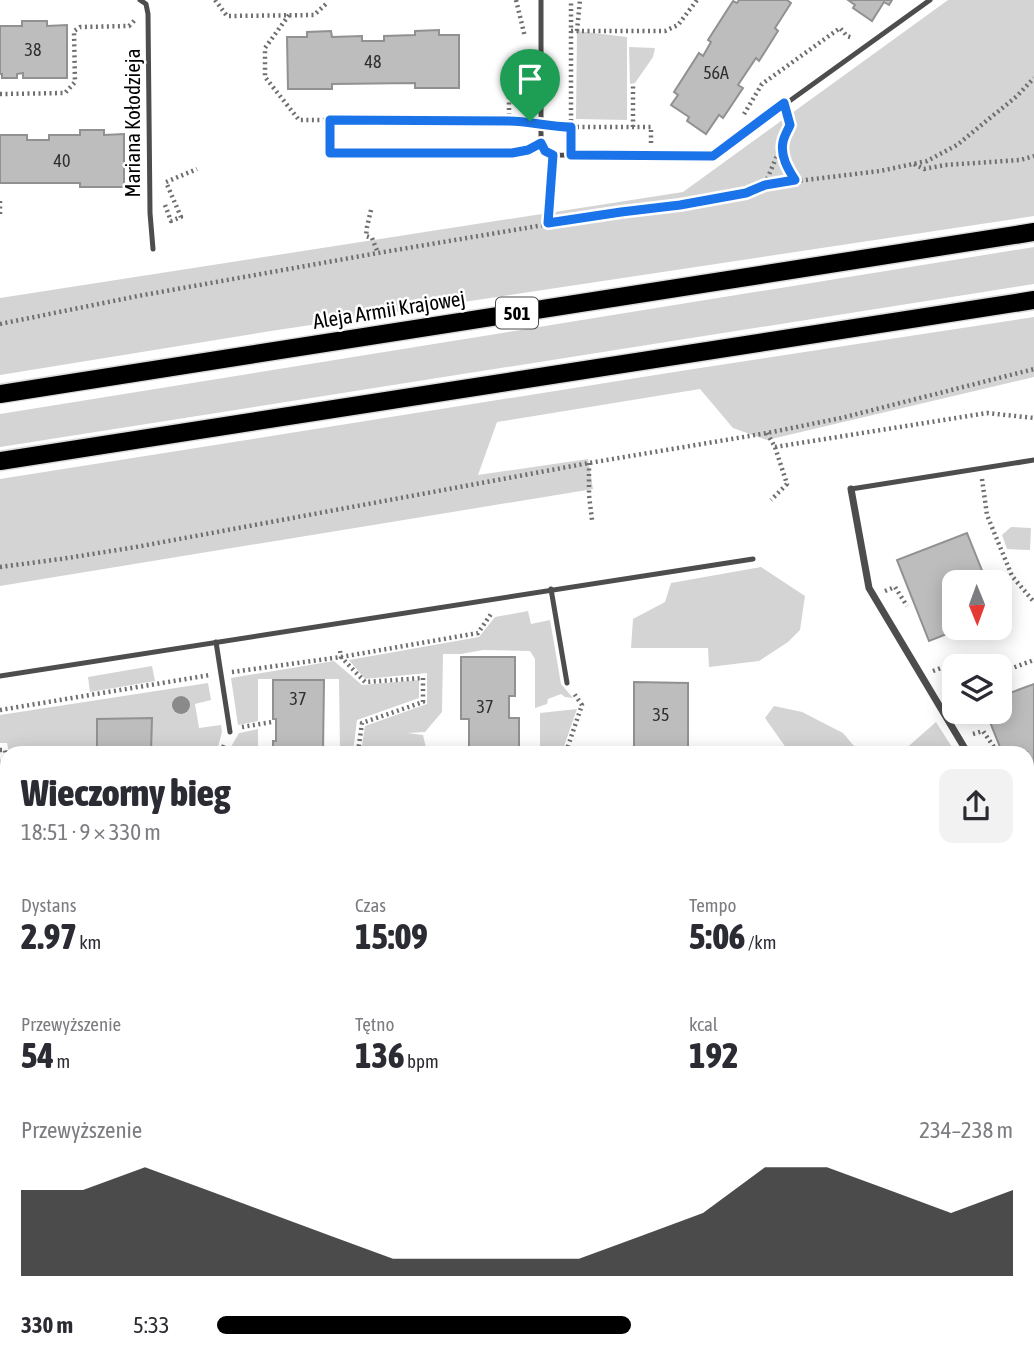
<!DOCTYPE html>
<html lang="pl">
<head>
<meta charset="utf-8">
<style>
  :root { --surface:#fff; --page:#f2f2f3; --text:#2b2b33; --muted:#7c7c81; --accent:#000 }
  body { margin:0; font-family:"Asap Condensed",sans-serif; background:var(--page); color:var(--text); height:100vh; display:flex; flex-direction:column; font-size:26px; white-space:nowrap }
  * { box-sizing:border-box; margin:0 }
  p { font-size:23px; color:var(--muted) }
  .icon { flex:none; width:38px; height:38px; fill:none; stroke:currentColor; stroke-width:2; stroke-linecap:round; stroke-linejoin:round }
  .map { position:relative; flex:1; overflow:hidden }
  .panel { position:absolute; left:0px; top:746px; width:1034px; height:621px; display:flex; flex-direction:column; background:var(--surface); border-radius:21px 21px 0 0; box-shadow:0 4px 18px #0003 }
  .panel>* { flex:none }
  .needle { width:46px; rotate:179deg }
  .tools { position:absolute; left:942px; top:570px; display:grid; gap:14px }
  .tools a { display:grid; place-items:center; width:70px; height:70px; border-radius:14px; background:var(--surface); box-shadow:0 4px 18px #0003; font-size:35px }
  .pin { position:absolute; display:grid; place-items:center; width:60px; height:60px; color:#fff; margin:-72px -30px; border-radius:50% 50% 50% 0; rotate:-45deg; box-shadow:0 0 7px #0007 }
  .pin .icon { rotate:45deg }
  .round { display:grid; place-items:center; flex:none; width:74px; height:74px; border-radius:14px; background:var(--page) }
  .head { display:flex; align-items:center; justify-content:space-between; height:119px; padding:0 21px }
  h1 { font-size:38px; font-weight:800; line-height:52px }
  .figures { display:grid; grid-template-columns:repeat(3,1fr); gap:10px; height:119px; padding:7px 21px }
  .figures div { display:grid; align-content:center }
  .figures b { font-size:35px; font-weight:800 }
  .figures small { font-size:19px; font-weight:400 }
  .figures p { font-size:19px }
  .chart { height:196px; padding:14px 21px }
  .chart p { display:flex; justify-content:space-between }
  .chart svg { width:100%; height:126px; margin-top:7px; fill:var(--accent); opacity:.7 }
  ul { padding:0 21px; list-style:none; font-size:23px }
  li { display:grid; grid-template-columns:112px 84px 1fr; align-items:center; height:52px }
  li i { height:18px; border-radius:9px; background:var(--accent) }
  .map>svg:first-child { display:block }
  .green { fill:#d4d4d4 }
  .building { fill:#bdbdbd; stroke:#919191; stroke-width:2 }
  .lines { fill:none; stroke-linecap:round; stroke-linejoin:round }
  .primary-casing { stroke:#dbdbdb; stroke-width:21 }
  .path { stroke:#6f6f6f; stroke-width:4.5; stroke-dasharray:2 3.5; stroke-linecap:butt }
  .service { stroke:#4d4d4d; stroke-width:5 }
  .pedestrian { stroke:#4d4d4d; stroke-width:6 }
  .minor { stroke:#4d4d4d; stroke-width:7 }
  .primary { stroke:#000; stroke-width:18 }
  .tree { fill:#8a8a8a }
  .route-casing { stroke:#fff; stroke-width:14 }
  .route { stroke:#1a73e8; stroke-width:9 }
  .labels { text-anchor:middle; stroke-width:5; stroke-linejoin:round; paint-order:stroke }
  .number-label { font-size:18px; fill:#2f2f2f }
  .shield { fill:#fff; stroke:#4c4c4c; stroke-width:2 }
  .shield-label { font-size:19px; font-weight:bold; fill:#000 }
  .street-label { font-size:21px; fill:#000; stroke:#fff }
</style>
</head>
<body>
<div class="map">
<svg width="1034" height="1366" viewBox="0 0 1034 1366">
  <rect width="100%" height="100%" fill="#fff"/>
  <g class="green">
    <path d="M948 0H1034V216L271 331 0 375V298L683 192Z"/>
    <path d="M577 31 627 37V120L576 119Z"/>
    <path d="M629 47 655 48 653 57 635 83 630 84Z"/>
    <path d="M1034 247V284L0 447V414Z"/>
    <path d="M1034 317V377L767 440 733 428 700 389 497 422 478 475 588 459 593 489 0 586V479L687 370Z"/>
    <path d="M1011 527 1031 528 1030 550 1007 549 1002 535Z"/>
    <path d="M761 567 805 596 800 630 788 642 759 661 709 667 708 648H631L633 619 665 602 671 583Z"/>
    <path d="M528 611 531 624 550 620 561 684 573 698 565 697 561 694 548 699 547 704 535 708V659L530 651 483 650 461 654H443L442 712 425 732 408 733 423 735 427 752H361L365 726 427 704V673L365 679 349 660 479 637 495 617Z"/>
    <path d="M334 661 362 685 419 680V698L357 720 353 752H340L339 679H258V721L238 725 231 678Z"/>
    <path d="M152 666 155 681 90 692 88 677Z"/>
    <path d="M208 683 211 700 195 704 199 728 221 725 222 732 218 747 196 752H151V718L98 719 97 752H9L7 743H0V715Z"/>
    <path d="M774 706 802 712 843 733 859 752H789L765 718Z"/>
    <path d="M577 709 562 752H540V713Z"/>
    <path d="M936 722 955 752 903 751Z"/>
    <path d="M258 729V752H228L239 733Z"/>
    <path d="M0 757 7 788V1027L0 1028Z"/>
    <path d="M1034 993V1366H521L529 1360H1027V994Z"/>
    <path d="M7 1196V1357L2 1359 0 1351V1323L6 1308 0 1280V1247L3 1220 0 1214V1201Z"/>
    <path d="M103 1360H160L158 1366H103Z"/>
    <path d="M342 1360H410V1361L404 1366H342Z"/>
  </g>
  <g class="building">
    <path d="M739 0H787L791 3 775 28 778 31 759 61 756 58 738 85 743 88 723 118 719 115 706 134 687 121 689 117 671 105 678 95 674 92 699 53 703 56 711 42 708 40 733 1 737 3Z"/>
    <path d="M848 0H892L889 5 884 2 872 21 853 8 855 5Z"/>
    <path d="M22 21H47V26L67 25V78H23V73L17 74V78H2V74H0V26H22Z"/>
    <path d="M439 30V35H459V88H415V83L332 84V89H288L287 37H307V32L331 31 332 37 362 36V41H384V36L415 35V31Z"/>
    <path d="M80 130H104V135L124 134V187H80V183H0V135H27V140H49V135H80Z"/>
    <path d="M967 533 987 583H954V628H962L929 641 897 560Z"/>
    <path d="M461 657H515V696H509V718H519V752H469V719H461Z"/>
    <path d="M273 680H324L323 752H273V741H276V719H273Z"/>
    <path d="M634 682 688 683V752H638V747H634Z"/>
    <path d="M1034 684V778L1027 780V752H1002L986 712H999V697Z"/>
    <path d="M152 718 151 752H97V719Z"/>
    <rect x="1027" y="925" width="7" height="50"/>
    <path d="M7 1078V1124L0 1127V1081Z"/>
    <rect x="50" y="1360" width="53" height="6"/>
    <rect x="245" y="1360" width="52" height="6"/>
  </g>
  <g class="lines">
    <defs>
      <g id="primary">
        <path d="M0 394 1034 232"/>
        <path d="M0 461 1034 300"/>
      </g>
    </defs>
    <use href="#primary" class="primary-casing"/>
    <g class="path">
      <path d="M215 0 227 16 314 15 326 4"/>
      <path d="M516 0 525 37"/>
      <path d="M289 15 265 48V77L299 120H330V141"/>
      <path d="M571 31H665L678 25 697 0"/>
      <path d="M577 31 580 0"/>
      <path d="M0 94 65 93 75 82 74 31 80 27 129 26 135 20"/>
      <path d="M744 114 762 84 840 28 847 36 853 38"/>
      <path d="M330 120 529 121"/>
      <path d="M509 121V65L512 63H525V60"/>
      <path d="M555 127H651V143H652"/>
      <path d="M633 127V83"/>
      <path d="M571 143V0"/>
      <path d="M783 146 786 166 795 180"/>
      <path d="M914 164 924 169 945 165 1020 160 1034 156"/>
      <path d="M765 184 790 125 788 117"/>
      <path d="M0 201V214"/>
      <path d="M165 205 171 221 181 217 166 182 197 169"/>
      <path d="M371 210 367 227 366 236 372 238 378 253"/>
      <path d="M548 223 552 193V167"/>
      <path d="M0 324 138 296 378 253 621 212 680 205 746 193 764 185 880 171 927 161 957 145 1017 96 1034 78"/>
      <path d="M767 433 775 447 787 484 771 500"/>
      <path d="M775 447 987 413 1034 418"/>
      <path d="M589 463V495L592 520"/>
      <path d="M982 479 987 515 1012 576 1034 602"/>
      <path d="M0 567 61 559 136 547 589 463 767 433 841 418 1034 369"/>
      <path d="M885 591 895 587 907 606"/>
      <path d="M340 651 341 657 365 682 423 678V702L362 723 358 752"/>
      <path d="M933 671 949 665 954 674"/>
      <path d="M232 672 341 657 478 633 491 614"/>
      <path d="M999 673 1034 660"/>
      <path d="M0 710 210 675"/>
      <path d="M242 727 272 722"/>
      <path d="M973 734 983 731 996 750"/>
      <path d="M0 750H5L7 761"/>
      <path d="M221 752 225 743"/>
      <path d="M566 752 582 705 573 692"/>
      <path d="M989 752 1000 749"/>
      <path d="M1027 812 1034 810"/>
      <path d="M0 1034 7 1032"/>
      <path d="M1027 1063 1034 1061"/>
      <path d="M0 1139 7 1136"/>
      <path d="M1027 1139 1034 1149"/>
      <path d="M1027 1286 1034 1297"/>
      <path d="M923 1360 928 1366"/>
      <path d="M0 1366 15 1360"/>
      <path d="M164 1366 165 1360"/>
      <path d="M209 1366V1360"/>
      <path d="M409 1366 416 1360"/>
      <path d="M500 1366 507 1360"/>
      <path d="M608 1366 612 1360"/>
      <path d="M831 1366 837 1360"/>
    </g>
    <g class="service">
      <path d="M140 0 146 4 148 14 150 213 153 249"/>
      <path d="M541 0V143L545 151 553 155 713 156 930 0"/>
      <path d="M329 153H512L528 150 541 143"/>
      <path d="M851 489 1034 460"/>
      <path d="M551 589 567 683"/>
      <path d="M216 642 230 732"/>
      <path d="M0 676 753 559"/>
      <path d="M457 1366 464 1360"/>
    </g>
    <g class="pedestrian">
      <path d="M0 1176 7 1173"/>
      <path d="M333 1360V1366"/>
    </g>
    <g class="minor">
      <path d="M851 489 869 588 967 752"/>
      <path d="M1027 852 1034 863"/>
    </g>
    <use href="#primary" class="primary"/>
  </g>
  <circle class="tree" cx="181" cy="705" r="9"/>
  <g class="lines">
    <defs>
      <path id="route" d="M784 103 790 125C788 130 784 136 783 142 780 156 788 169 795 180L765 185 746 193 680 205 621 212 548 223 553 155 545 151 541 143 528 150 512 153H330V120L509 121C530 121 549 127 571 127V155L713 156Z"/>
    </defs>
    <use href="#route" class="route-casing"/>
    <use href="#route" class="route"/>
  </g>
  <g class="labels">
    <g class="number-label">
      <text x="33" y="56">38</text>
      <text x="373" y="68">48</text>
      <text x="716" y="79">56A</text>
      <text x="62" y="167">40</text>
      <text x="298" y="705">37</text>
      <text x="485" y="713">37</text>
      <text x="661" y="721">35</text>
    </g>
    <rect class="shield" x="496" y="297.5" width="42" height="31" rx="5"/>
    <g class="shield-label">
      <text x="517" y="320">501</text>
    </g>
    <g class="street-label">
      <text transform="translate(133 123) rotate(-90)" y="7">Mariana Kołodzieja</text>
      <text transform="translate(389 310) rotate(-9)" y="7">Aleja Armii Krajowej</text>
    </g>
  </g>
</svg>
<div class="tools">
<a><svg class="needle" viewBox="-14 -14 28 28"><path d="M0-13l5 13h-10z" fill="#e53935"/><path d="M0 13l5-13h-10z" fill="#7c7c81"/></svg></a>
<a><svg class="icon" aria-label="layers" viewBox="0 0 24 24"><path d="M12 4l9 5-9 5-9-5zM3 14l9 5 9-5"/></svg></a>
</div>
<div class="pin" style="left:530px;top:121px;background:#1e9e55"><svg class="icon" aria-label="arrive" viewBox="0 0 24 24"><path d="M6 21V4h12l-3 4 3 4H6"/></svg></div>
<section class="panel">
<div class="head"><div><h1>Wieczorny bieg</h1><p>18:51 · 9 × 330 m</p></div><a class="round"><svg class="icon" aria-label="share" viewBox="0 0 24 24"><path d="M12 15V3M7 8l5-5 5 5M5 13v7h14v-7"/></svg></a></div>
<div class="figures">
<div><p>Dystans</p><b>2.97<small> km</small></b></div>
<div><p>Czas</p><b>15:09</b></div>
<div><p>Tempo</p><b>5:06<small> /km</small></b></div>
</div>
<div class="figures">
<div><p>Przewyższenie</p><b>54<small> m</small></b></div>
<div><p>Tętno</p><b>136<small> bpm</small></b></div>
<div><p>kcal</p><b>192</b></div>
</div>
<div class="chart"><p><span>Przewyższenie</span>234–238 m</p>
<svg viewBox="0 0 160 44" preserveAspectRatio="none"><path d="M0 44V14L10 14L20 6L30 14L40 22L50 30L60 38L70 38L80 38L90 38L100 30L110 22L120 6L130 6L140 14L150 22L160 14V44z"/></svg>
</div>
<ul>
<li><b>330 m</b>5:33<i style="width:52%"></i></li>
</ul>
</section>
</div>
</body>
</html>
